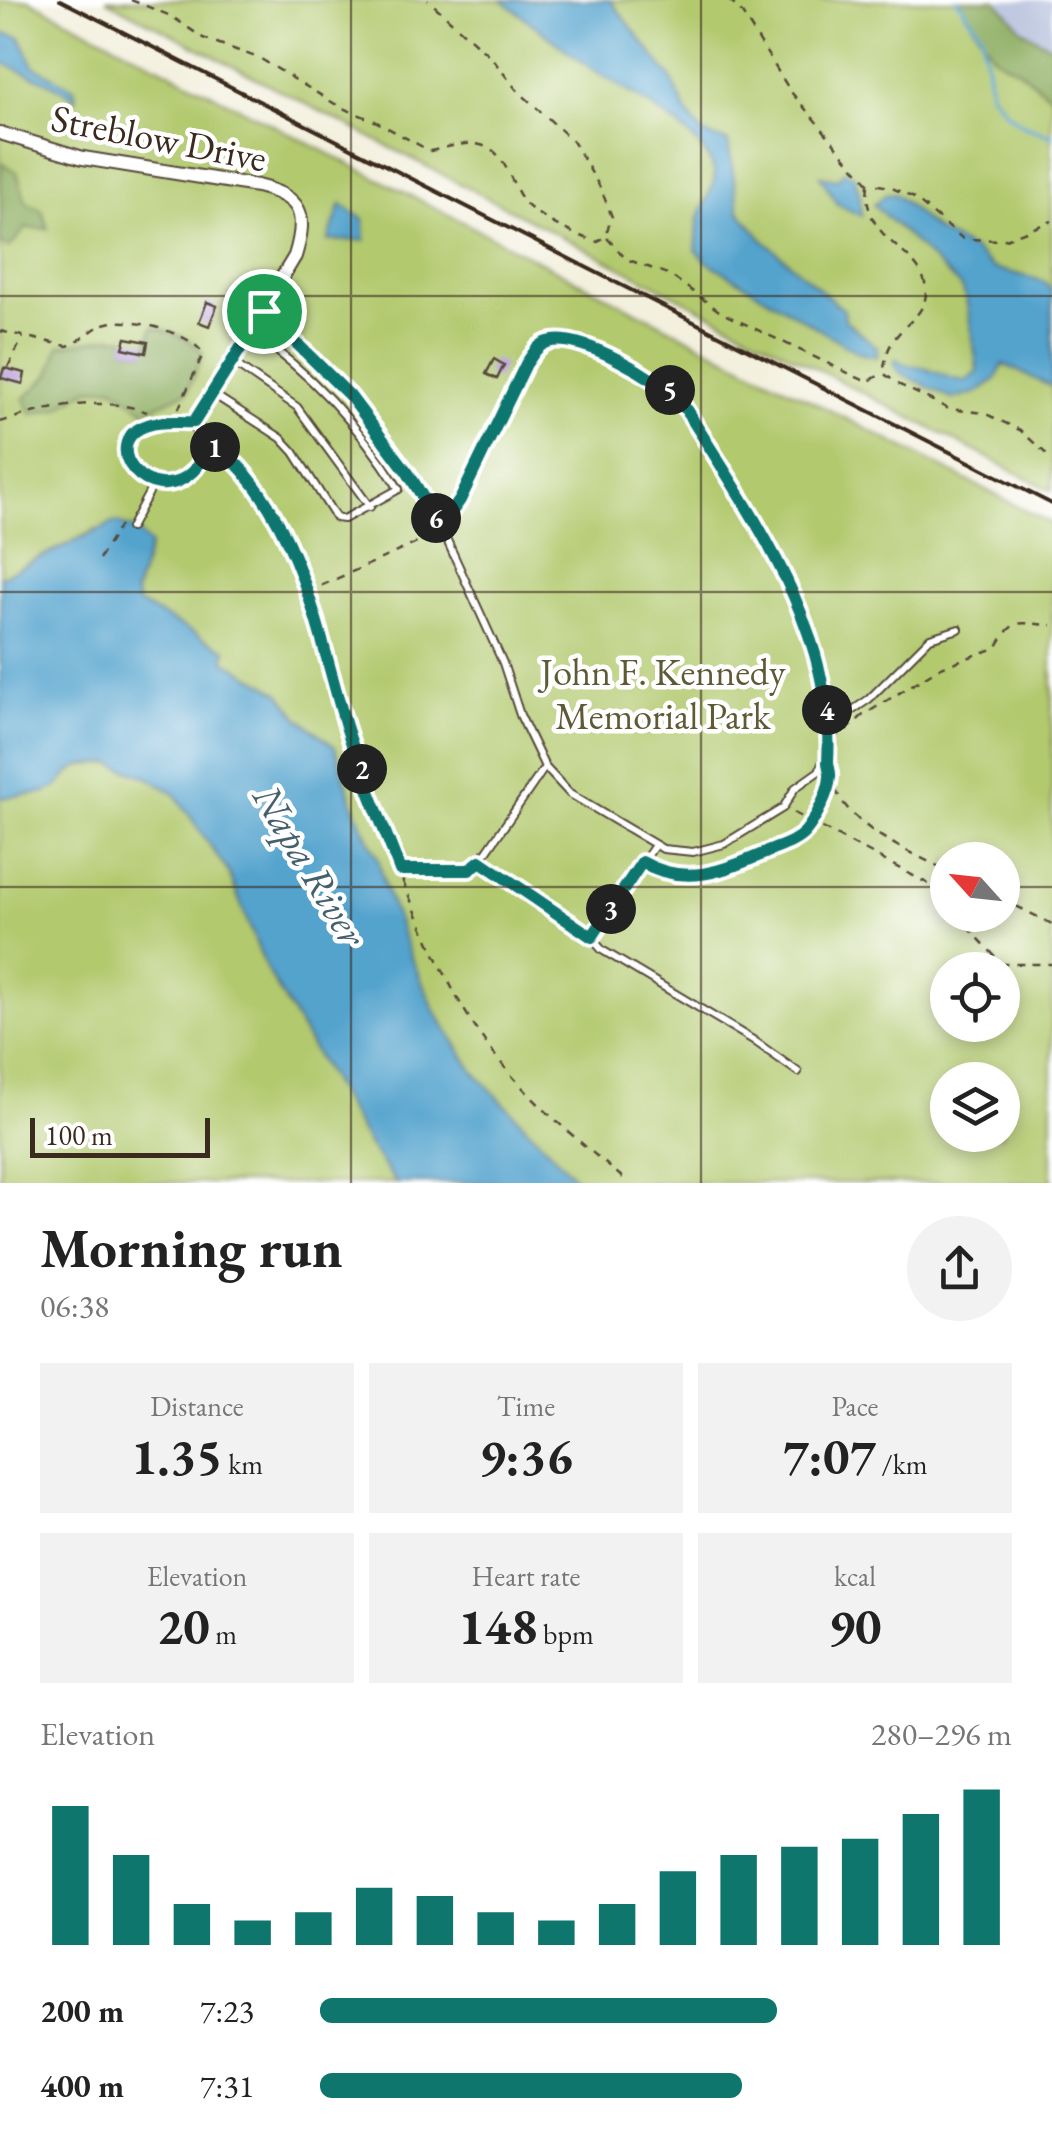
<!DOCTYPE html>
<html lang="en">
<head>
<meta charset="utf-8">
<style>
  :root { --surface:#fff; --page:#f2f2f2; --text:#222; --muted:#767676; --accent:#0f766e }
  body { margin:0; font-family:"EB Garamond",serif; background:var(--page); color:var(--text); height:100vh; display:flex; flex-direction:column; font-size:38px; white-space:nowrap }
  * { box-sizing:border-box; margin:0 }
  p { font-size:32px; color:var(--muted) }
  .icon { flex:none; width:55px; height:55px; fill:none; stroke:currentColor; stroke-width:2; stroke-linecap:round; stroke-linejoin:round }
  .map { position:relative; height:1183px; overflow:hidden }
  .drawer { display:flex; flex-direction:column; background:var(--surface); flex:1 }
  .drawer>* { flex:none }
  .needle { width:65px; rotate:297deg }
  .buttons { position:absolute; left:930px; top:842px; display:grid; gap:20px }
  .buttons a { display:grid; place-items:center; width:90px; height:90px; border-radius:50%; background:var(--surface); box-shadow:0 5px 15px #0003; font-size:50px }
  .scale { position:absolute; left:30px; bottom:25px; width:180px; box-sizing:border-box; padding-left:10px; border:5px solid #3b2a1e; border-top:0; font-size:28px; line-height:35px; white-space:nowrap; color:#3b2a1e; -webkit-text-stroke:8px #fff; paint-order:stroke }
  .pin { position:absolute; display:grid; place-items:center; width:85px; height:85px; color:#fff; margin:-42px; border:5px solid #fff; border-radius:50%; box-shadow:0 2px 10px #0007 }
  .km { position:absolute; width:50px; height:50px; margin:-25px; border-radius:50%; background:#222; color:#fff; font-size:28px; line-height:50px; text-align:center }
  .round { display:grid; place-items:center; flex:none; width:105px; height:105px; border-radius:52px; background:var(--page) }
  .head { display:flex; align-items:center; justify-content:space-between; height:170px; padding:0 40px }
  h1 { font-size:55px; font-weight:700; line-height:75px }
  .metrics { display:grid; grid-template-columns:repeat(3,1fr); gap:15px; height:170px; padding:10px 40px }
  .metrics div { display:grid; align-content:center; border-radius:0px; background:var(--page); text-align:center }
  .metrics b { font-size:50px; font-weight:700 }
  .metrics small { font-size:28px; font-weight:400 }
  .metrics p { font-size:28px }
  .chart { height:280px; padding:20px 40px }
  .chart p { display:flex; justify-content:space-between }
  .chart svg { width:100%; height:180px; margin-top:10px; stroke:var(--accent); stroke-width:6 }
  ul { padding:0 40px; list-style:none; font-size:32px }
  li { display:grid; grid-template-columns:160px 120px 1fr; align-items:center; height:75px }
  li i { height:25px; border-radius:12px; background:var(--accent) }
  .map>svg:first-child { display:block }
  .industrial { fill:#bac4de }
  .green { fill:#b2c96e; stroke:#767a46; stroke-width:2.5; fill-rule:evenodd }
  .forest { fill:#8dad61; stroke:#646c40; stroke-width:2.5 }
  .water { fill:#52a3cd; stroke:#466676; stroke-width:2.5 }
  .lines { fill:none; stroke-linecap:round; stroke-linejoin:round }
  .stream { stroke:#52a3cd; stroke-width:4 }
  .building { fill:#b394db }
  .lane-casing { stroke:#57483b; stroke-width:10 }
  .street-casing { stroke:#57483b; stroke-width:16 }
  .path { stroke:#57483b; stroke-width:2.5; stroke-dasharray:8 8; stroke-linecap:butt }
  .lane { stroke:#fff; stroke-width:6 }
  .street { stroke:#fff; stroke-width:12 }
  .rail { stroke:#3b2a1e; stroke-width:4 }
  .route-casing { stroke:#fff; stroke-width:20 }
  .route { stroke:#0f766e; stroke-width:12 }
  .grid { fill:none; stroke:#3b2a1e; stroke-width:2.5; stroke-opacity:0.55 }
  .labels { text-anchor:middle; stroke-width:9; stroke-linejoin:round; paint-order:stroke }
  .street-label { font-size:38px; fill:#3b2a1e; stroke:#fff }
  .park-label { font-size:38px; fill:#5f5a36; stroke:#fff }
  .water-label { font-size:40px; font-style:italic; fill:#45606d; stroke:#fff }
</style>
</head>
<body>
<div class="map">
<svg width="1052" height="1183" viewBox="0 0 1052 1183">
  <rect width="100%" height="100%" fill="#fff"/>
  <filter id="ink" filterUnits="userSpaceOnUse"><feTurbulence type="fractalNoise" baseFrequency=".01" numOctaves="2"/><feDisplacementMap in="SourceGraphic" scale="20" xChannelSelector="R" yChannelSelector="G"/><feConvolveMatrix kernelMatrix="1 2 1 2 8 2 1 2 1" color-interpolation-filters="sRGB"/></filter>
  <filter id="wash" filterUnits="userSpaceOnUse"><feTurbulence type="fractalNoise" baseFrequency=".0048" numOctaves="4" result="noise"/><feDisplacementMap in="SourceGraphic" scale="40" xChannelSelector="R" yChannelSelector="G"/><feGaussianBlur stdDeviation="2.25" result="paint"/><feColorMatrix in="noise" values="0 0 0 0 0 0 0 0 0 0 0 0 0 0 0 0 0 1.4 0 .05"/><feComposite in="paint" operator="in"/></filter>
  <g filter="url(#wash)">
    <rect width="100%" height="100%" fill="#f3f0de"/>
    <path class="industrial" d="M996 0H1052V47L1023 30Z"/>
    <g class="green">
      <path d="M0 0H29L1052 524V1183H580L473 1071 435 1011 410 955 385 887 378 859 356 812 335 747 299 718 280 693 225 661V650L138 603 135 592 150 545 136 530H95L0 577ZM948 860H1002V915H948ZM948 970H1002V1025H948ZM948 1080H1002V1135H948Z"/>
      <path d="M106 0H957L994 56 1019 70 1052 97V491Z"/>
      <path d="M110 763 147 777 174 793 200 827 229 873 266 968 368 1144 396 1183H0V798L46 792 59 785 70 772 82 765Z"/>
    </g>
    <g class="forest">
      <path d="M957 0H996L1023 30 1052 47V97L1019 70 994 56Z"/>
      <path d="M1 163 17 172 26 202 42 210 48 229 26 228 9 248 0 243Z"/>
      <path d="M153 327C170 331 194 338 203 354L187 392 145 411 113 387 89 389 58 408 32 414 24 399 50 374 59 346 111 337 126 338 124 348 145 353Z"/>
    </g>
    <g class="water">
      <path d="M502 0H610L671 78 686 111 702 133 728 142 739 211 762 239 844 310 845 320 877 347V357L859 353 706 261 696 251C698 238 696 227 700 215 703 202 717 186 714 172 705 132 625 91 593 69 562 48 532 23 502 0Z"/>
      <path d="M0 33 20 37 34 66 74 88 76 99C49 79 28 76 0 61Z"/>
      <path d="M844 171 854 176 860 195 861 216 838 204 820 176 838 179Z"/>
      <path d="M895 194 938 232 972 249 993 268 1044 281 1052 292V387L1003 364 996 379 977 393 952 399 901 373 894 365 896 359C910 369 914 364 927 369 941 374 951 380 966 381L978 372 966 298 960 286 874 205 885 195Z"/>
      <path d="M341 204 364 220 365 240 328 241Z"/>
      <path d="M115 522 136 530 150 545 135 592 138 603 226 650 225 661 280 693 299 718 335 747 356 812 378 859 385 887 410 955 435 1011 473 1071 580 1183H396L368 1144 266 968 229 873 174 793 147 777 110 763 82 765 70 772 59 785 46 792 0 798V577Z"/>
    </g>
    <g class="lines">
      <path class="stream" d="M957 0 982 34 991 94 1008 114 1025 126 1052 136"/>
    </g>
    <g id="blocks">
      <g class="building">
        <path d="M207 302 217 306 209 326 199 322Z"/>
        <path d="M126 338 148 342 146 353 123 348Z"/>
        <path d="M494 359 504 365 497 379 486 374Z"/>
        <path d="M4 368 25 373 23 384 1 378Z"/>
      </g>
    </g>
  </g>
  <g filter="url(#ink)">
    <use href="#blocks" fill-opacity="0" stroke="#57483b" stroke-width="2.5"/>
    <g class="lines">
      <defs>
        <g id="lane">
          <path d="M265 312 350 395 408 473 441 527 503 663 520 715 545 767 570 794 663 849 693 852 724 844 783 808 795 788 819 771 840 719 869 699 930 638 959 629"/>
          <path d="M232 362 297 407 370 507"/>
          <path d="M213 394 281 438 294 452 336 518 344 519 399 489C360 427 312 373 251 332"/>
          <path d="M130 528 153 485"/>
          <path d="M545 767 480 861 591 937 655 845"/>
          <path d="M591 937 602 950 753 1040 798 1072"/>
        </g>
        <g id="street">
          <path d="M0 133 83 158 257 186C302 197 308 213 295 256L195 422"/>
          <path d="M195 422C211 460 196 485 153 483 127 471 112 439 146 425 160 420 180 423 195 422Z"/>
        </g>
      </defs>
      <use href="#lane" class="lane-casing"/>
      <use href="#street" class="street-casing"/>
      <g class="path">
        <path d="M131 0 171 16 203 38 261 59 340 107 375 121 430 151C446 148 467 140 484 146 508 153 511 191 529 207 548 223 575 235 598 242L605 236 612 217 601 189 573 141 516 89 490 56 428 0"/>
        <path d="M729 0 741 12 791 92 868 183 890 187 914 198 963 239 1003 240 1052 221"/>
        <path d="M868 185C860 243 925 249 926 291 926 316 903 323 892 343 886 351 885 364 883 373L898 384 949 409 984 413 1020 430 1052 459"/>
        <path d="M607 238 626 259 670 275 722 313 867 382 882 374"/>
        <path d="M0 331 67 346C82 342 93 326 108 323 131 317 192 333 203 354L178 410"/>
        <path d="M8 367 23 337"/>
        <path d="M0 422C45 408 102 395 147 412"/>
        <path d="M214 446C295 499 320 642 347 729 375 814 408 902 449 982 495 1073 552 1119 629 1183"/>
        <path d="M447 520 460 500 526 364C532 356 537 345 548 342 580 332 660 380 682 403L784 571 804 619 829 721"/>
        <path d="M99 559 122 522"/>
        <path d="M307 592 419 542 433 532"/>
        <path d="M846 731 862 716 941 667 996 648C1015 615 1018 624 1052 625"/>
        <path d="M830 774C842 826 904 849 948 871"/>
        <path d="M794 813 927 883 948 905"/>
        <path d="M653 868 677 876 716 872 794 840 813 819 830 779"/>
        <path d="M401 870 471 868"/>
        <path d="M1002 899 1052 924"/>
        <path d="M957 915 1002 964H1052"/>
      </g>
      <use href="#lane" class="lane"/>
      <use href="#street" class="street"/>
      <path class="rail" d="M60 0 1052 504"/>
    </g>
  </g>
  <g class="lines" filter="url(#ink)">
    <defs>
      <path id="route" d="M264 311 350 396 408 473 441 527 460 500 526 364C532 356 537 345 548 342 580 332 660 380 682 403 749 512 836 628 828 762 828 767 831 772 830 777 829 793 815 820 805 832 795 843 778 847 765 853 723 871 685 887 642 862L592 937 480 861 469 870H400C382 823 361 775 346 726 319 636 301 528 232 459 223 450 211 444 201 437 204 451 203 462 192 472 150 512 94 442 148 425 162 420 180 423 194 422Z"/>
    </defs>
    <use href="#route" class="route-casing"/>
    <use href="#route" class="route"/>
  </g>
  <path class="grid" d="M351 0V1183M701 0V1183M0 296H1052M0 592H1052M0 887H948M1002 887H1052"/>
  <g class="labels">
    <g class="street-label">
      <text transform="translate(159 138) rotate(11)" y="13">Streblow Drive</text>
    </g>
    <g class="park-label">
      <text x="663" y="685">John F. Kennedy<tspan x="663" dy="44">Memorial Park</tspan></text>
    </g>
    <g class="water-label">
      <text transform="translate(310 865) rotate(59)" y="14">Napa River</text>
    </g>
  </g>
</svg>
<div class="buttons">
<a><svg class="needle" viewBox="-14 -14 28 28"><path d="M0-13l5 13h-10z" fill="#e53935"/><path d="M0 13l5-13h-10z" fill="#767676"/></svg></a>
<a><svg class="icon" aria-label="locate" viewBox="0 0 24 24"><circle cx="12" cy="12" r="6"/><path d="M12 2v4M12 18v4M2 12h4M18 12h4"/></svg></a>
<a><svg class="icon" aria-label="layers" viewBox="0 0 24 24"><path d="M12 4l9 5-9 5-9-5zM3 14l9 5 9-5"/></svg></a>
</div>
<div class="scale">100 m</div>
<div class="pin" style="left:264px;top:311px;background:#1e9e55"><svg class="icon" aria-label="arrive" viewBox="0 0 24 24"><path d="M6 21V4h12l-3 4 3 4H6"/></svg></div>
<b class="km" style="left:215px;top:447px">1</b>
<b class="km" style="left:362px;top:769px">2</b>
<b class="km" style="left:611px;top:909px">3</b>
<b class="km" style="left:827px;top:710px">4</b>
<b class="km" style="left:670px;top:390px">5</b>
<b class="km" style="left:436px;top:518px">6</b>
</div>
<section class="drawer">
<div class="head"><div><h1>Morning run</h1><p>06:38</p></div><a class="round"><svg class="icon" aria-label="share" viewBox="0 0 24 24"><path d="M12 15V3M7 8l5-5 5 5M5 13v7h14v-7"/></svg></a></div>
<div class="metrics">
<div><p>Distance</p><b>1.35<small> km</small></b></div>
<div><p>Time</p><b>9:36</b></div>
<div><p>Pace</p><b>7:07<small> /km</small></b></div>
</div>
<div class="metrics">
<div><p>Elevation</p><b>20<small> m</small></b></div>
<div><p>Heart rate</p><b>148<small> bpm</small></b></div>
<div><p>kcal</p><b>90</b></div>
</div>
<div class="chart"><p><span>Elevation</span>280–296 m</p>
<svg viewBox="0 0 160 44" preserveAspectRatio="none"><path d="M5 44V10M15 44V22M25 44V34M35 44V38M45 44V36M55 44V30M65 44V32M75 44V36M85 44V38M95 44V34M105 44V26M115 44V22M125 44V20M135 44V18M145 44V12M155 44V6"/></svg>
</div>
<ul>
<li><b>200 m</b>7:23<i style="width:66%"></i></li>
<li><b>400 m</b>7:31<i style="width:61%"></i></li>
</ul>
</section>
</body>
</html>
